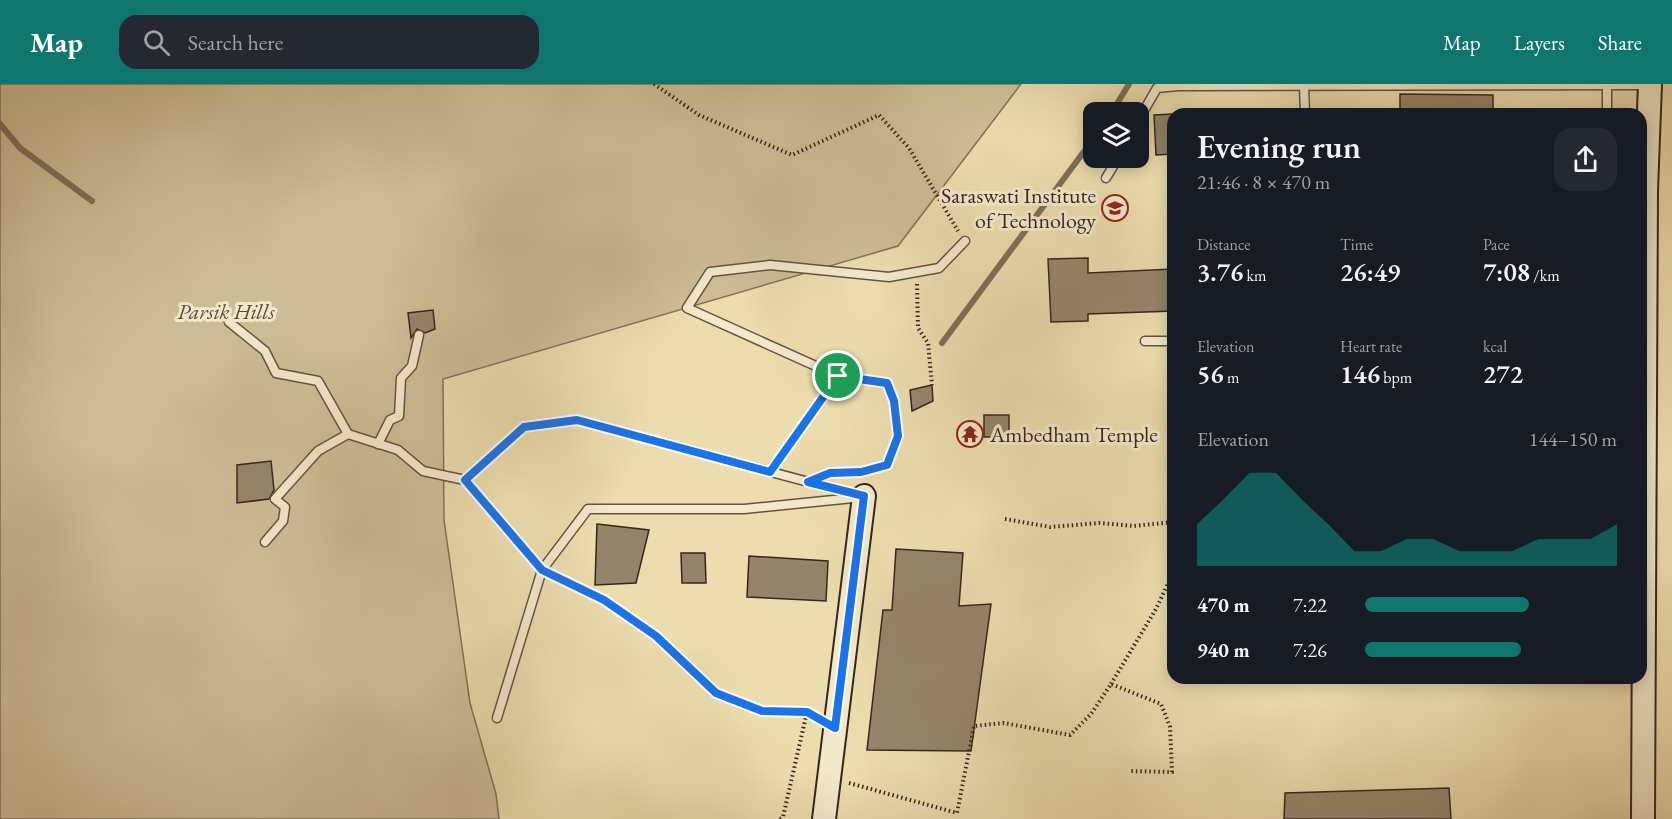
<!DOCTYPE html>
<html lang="en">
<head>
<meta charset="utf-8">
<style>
  :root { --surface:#171b24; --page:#242831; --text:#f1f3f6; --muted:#9ea1a6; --accent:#0f766e }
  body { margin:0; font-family:"EB Garamond",serif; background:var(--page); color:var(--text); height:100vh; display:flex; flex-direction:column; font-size:22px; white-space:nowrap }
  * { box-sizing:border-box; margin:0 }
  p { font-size:20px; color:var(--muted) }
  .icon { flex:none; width:33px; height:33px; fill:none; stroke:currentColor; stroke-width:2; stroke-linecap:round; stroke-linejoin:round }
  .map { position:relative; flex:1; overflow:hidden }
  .details { position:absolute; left:1167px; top:24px; width:480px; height:576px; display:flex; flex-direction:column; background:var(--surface); border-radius:18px; box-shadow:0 3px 15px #0003 }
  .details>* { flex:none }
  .tools { position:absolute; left:1083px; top:18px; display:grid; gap:12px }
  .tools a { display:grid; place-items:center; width:66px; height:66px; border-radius:12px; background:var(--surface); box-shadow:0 3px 15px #0003; font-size:30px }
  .pin { position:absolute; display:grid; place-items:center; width:51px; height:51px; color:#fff; margin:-26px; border:3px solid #fff; border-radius:50%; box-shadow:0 2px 6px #0007 }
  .round { display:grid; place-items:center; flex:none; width:63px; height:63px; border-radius:18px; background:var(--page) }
  .headline { display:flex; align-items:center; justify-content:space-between; height:102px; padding:0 30px }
  h1 { font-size:33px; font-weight:600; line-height:45px }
  .metrics { display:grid; grid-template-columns:repeat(3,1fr); gap:9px; height:102px; padding:6px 30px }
  .metrics div { display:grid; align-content:center }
  .metrics b { font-size:26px; font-weight:600 }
  .metrics small { font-size:16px; font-weight:400 }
  .metrics p { font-size:16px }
  .chart { height:168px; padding:12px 30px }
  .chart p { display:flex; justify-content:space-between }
  .chart svg { width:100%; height:108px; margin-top:6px; fill:var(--accent); opacity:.7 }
  ul { padding:0 30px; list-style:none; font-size:20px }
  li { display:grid; grid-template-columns:96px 72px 1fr; align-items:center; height:45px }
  li i { height:15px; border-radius:8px; background:var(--accent) }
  header { display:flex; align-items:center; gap:36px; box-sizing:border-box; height:84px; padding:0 30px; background:var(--accent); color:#fff }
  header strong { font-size:28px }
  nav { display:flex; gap:33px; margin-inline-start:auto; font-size:21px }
  .search { width:420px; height:54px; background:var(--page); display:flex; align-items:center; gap:15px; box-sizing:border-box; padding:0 21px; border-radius:18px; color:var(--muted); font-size:22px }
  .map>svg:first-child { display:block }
  .green { fill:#cdbd96; stroke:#80725b; stroke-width:1.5 }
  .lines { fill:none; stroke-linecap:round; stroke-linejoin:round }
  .stream { stroke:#7d6e58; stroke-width:6 }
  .building { fill:#94856a; stroke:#342620; stroke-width:1.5 }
  .lane-casing { stroke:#625444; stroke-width:11 }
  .secondary-casing { stroke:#342620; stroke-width:26 }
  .path { stroke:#342620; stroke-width:4; stroke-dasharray:1.5 3; stroke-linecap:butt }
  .lane { stroke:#f3e8ca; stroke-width:8 }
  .secondary { stroke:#f3e8ca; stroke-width:22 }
  .route-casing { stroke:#fff; stroke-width:12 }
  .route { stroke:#1a73e8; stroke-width:8 }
  .labels { text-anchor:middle; stroke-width:6; stroke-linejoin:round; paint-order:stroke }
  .poi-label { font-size:22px; fill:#342620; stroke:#f3e8ca; text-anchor:end }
  .park-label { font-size:22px; font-style:italic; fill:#5a4c3e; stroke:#f3e8ca }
</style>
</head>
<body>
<header>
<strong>Map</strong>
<div class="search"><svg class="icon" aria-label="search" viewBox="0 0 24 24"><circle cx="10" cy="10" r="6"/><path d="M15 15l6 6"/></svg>Search here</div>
<nav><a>Map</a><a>Layers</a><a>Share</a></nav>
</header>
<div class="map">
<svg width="1672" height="735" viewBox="0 0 1672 735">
  <rect width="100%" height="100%" fill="#ecdcae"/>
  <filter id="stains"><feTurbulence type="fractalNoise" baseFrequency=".00333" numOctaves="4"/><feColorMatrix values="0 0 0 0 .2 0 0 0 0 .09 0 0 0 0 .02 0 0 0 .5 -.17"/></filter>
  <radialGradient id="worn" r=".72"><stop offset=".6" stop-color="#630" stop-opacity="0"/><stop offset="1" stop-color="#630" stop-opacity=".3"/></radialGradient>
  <path class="green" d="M0 0H1021L898 162 443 295 444 436 470 619 496 710 499 735H0Z"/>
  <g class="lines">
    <g class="stream">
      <path d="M1112 28 1129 0"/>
      <path d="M0 40 20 64 92 117"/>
      <path d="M942 259 1094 54"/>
    </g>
  </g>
  <g class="building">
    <path d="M1400 10 1493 11V30H1400Z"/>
    <path d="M1173 30V70L1156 71 1154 31Z"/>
    <path d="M1088 174V189L1173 185V227L1088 230V237L1051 238 1048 175Z"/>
    <path d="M433 226 435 245 425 249 417 245 411 254 408 229Z"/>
    <path d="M932 301 933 317 912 327 910 306Z"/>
    <rect x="984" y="331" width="25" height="22"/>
    <path d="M271 377 274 406 269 415 237 419V381Z"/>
    <path d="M597 440 649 446 636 499 595 501Z"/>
    <path d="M896 465 963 469 959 522 991 520 971 667 867 666 883 526H892Z"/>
    <path d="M681 469H705L706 499H682Z"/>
    <path d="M749 472 828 477 826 517 747 513Z"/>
    <path d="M1449 704 1451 735H1284L1285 709Z"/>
  </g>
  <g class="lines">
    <defs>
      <g id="lane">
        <path d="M1607 1V30"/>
        <path d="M1304 2 1305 30"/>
        <path d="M1138 37 1157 4 1178 2 1649 1"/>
        <path d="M1106 94 1118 74"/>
        <path d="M229 238 265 267 276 289 318 297 348 350"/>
        <path d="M1145 257H1173"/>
        <path d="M378 360 390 336 399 332 401 294 412 282 419 251"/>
        <path d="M770 388 838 292 687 224 710 188 770 181 889 193 939 184 965 157"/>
        <path d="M465 396 524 343 577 336 857 411"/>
        <path d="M265 458 283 437 285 423 275 415 318 367 348 350 398 366 423 387 465 396 542 486 588 425H744L863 413"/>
        <path d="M497 634 542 486"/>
      </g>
      <g id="secondary">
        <path d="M824 735 864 412"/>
        <path d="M1643 735 1646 106 1650 0"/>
      </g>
    </defs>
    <use href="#lane" class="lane-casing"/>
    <use href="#secondary" class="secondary-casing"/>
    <g class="path">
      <path d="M654 0 699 31 792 71 879 31 909 64 958 147"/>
      <path d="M917 200 918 244 928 259 932 301"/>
      <path d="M831 389 861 388 887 381 898 352 894 317 887 299 851 294"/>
      <path d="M1005 435 1050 443 1100 439 1134 442 1173 438"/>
      <path d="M553 491 604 516 656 552 716 609 762 627 807 628 816 633"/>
      <path d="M1111 600 1156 525 1173 489"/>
      <path d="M849 699 957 729 974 642 1004 639 1070 651 1091 630 1111 600 1161 620 1170 643 1172 688 1129 687"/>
      <path d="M780 735 783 733 807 628"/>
    </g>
    <use href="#lane" class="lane"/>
    <use href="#secondary" class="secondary"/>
  </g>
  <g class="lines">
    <defs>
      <path id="route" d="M838 292 887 299 894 317 898 352 887 381 861 388 830 389 808 398 864 412 835 644 807 628 762 627 716 609 656 552 604 516 542 486 465 396 524 343 577 336 770 388Z"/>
    </defs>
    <use href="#route" class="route-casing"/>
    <use href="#route" class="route"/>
  </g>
  <defs>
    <symbol id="university-ring" viewBox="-11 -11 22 22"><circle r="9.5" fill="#f3e8ca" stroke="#8f2418" stroke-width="1.5"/><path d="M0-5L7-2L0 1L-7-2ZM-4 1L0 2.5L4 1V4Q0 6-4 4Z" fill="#8f2418"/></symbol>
    <symbol id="temple-ring" viewBox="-11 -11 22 22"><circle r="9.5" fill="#f3e8ca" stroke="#8f2418" stroke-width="1.5"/><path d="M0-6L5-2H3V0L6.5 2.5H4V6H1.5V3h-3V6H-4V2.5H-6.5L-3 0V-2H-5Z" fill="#8f2418"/></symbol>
  </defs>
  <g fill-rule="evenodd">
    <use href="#university-ring" x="1100" y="109" width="30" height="30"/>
    <use href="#temple-ring" x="955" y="335" width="30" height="30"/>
  </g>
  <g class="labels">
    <g class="poi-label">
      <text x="1096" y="119">Saraswati Institute<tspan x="1096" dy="25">of Technology</tspan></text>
      <text x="990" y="358" text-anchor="start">Ambedham Temple</text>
    </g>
    <g class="park-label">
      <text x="226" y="235">Parsik Hills</text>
    </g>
  </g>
  <rect width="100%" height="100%" filter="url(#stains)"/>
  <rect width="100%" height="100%" fill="url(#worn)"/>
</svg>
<div class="tools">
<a><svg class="icon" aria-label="layers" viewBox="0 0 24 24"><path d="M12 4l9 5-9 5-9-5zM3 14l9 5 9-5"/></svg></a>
</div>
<div class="pin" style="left:838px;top:292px;background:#1e9e55"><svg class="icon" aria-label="arrive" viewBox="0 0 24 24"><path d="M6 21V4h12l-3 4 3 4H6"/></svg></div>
<section class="details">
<div class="headline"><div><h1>Evening run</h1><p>21:46 · 8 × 470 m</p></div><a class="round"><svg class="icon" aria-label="share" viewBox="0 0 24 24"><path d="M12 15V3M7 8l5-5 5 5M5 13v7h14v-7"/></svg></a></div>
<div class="metrics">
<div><p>Distance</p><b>3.76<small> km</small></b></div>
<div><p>Time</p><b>26:49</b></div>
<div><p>Pace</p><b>7:08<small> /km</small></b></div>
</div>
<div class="metrics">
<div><p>Elevation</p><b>56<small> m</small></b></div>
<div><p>Heart rate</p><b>146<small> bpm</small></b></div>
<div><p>kcal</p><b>272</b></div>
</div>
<div class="chart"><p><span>Elevation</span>144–150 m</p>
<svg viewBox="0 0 160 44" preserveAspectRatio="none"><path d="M0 44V27L10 17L20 6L30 6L40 17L50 27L60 38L70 38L80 33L90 33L100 38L110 38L120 38L130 33L140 33L150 33L160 27V44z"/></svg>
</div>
<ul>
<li><b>470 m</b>7:22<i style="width:65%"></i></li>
<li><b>940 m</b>7:26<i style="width:62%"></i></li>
</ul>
</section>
</div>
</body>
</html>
